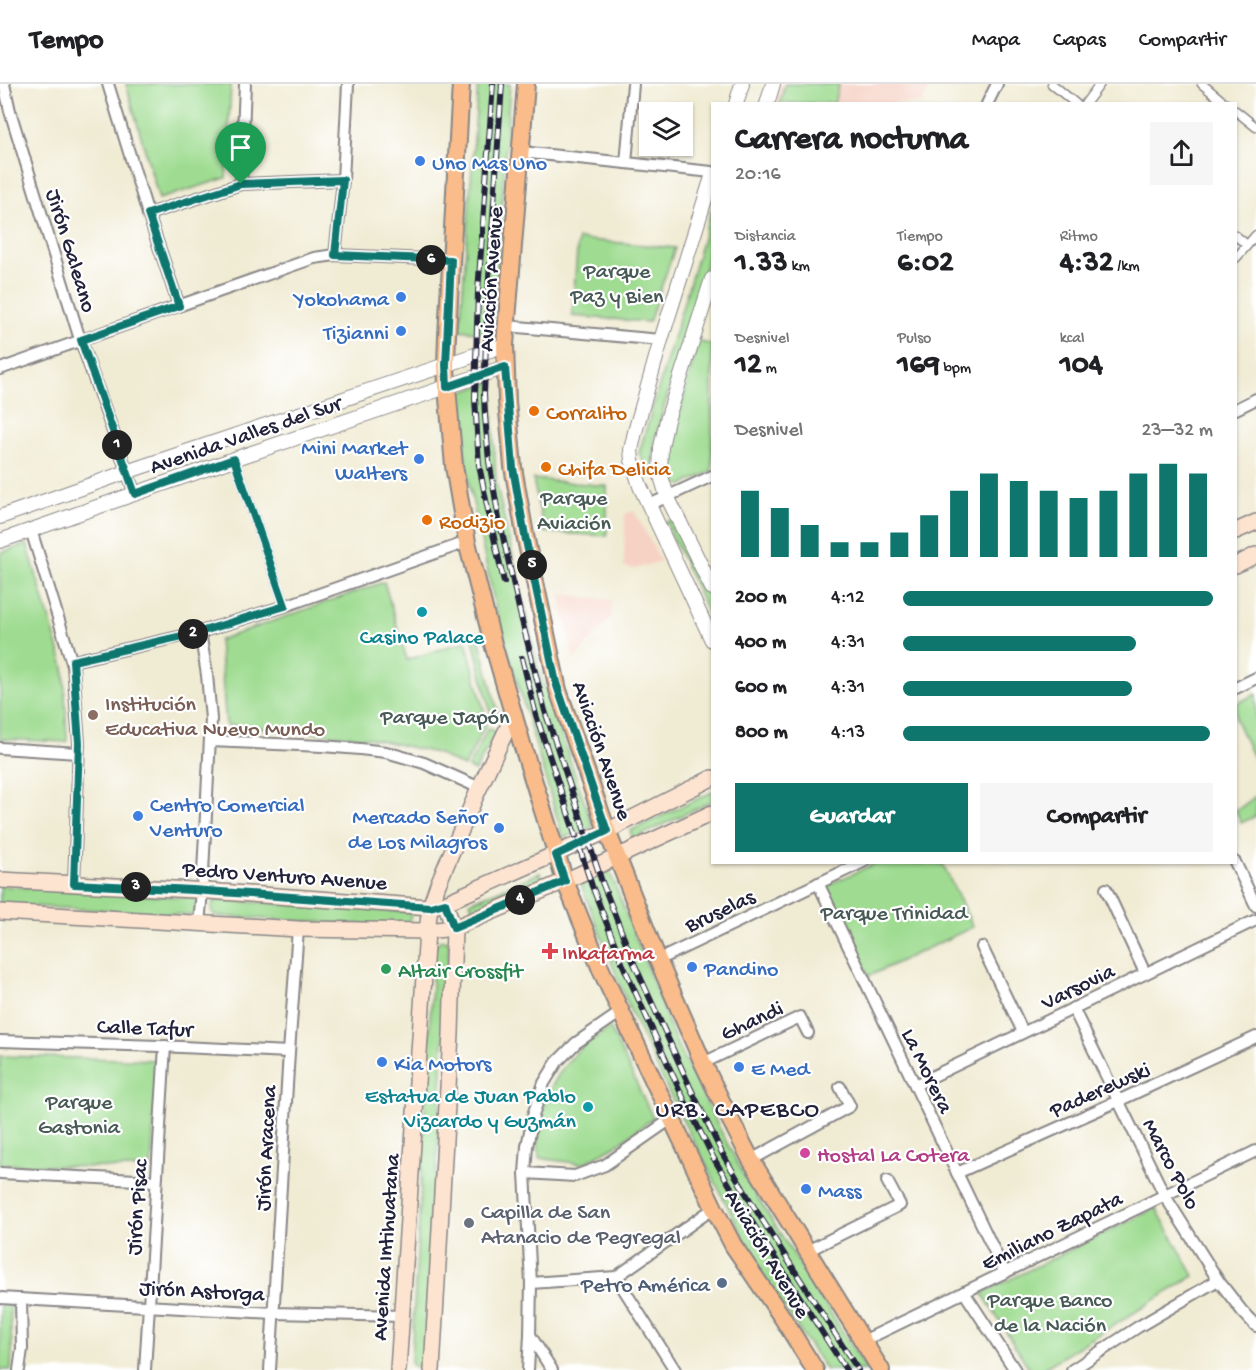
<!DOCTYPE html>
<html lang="es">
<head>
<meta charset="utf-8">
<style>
  :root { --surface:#fff; --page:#f6f6f6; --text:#202124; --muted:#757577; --line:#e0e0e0; --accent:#0f766e }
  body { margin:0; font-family:"Gochi Hand",sans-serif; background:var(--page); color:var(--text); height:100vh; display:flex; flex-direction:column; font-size:22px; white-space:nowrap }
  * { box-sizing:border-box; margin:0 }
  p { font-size:20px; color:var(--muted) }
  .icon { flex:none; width:33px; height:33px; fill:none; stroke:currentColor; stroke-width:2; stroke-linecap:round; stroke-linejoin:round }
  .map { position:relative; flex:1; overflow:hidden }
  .sheet { position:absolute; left:711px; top:18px; width:526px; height:762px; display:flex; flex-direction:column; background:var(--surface); border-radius:0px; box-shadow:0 2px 4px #0004 }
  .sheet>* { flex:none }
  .fabs { position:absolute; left:639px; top:18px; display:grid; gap:12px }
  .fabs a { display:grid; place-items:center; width:54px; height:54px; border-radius:0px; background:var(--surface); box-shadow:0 2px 4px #0004; font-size:30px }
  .pin { position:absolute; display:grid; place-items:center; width:51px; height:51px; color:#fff; margin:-62px -26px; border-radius:50% 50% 50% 0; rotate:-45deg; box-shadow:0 0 6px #0007 }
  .pin .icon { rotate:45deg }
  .km { position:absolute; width:30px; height:30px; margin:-15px; border-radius:50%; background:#222; color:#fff; font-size:16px; line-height:30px; text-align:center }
  .round { display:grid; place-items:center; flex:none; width:63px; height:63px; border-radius:0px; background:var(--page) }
  .summary { display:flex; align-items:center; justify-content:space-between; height:102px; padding:0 24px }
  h1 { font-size:33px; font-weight:800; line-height:45px }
  .stats { display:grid; grid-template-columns:repeat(3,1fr); gap:9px; height:102px; padding:6px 24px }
  .stats div { display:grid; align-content:center }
  .stats b { font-size:30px; font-weight:800 }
  .stats small { font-size:16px; font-weight:400 }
  .stats p { font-size:16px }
  .chart { height:168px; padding:12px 24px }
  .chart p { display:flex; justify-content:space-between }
  .chart svg { width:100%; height:108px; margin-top:6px; stroke:var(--accent); stroke-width:6 }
  .cta { display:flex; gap:12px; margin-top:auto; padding:12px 24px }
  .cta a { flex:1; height:69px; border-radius:0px; background:var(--accent); color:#fff; font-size:24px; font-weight:800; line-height:69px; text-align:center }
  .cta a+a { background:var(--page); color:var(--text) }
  ul { padding:0 24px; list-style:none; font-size:20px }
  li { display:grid; grid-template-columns:96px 72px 1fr; align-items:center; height:45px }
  li i { height:15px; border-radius:8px; background:var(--accent) }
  header { display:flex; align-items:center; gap:36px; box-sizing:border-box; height:84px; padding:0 30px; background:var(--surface); border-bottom:2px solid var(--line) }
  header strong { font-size:28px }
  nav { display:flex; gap:33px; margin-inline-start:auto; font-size:21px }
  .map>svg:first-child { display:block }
  .built { fill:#f6d2c5 }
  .green { fill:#9fdc91; stroke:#607f66; stroke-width:1.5 }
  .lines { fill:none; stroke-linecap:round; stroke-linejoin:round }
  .pedestrian-casing { stroke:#898687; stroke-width:11 }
  .minor-casing { stroke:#898687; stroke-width:14 }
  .tertiary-casing { stroke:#898687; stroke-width:16 }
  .secondary-casing { stroke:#898687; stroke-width:18 }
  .primary-casing { stroke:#898687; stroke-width:20 }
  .pedestrian { stroke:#fff; stroke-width:8 }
  .minor { stroke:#fff; stroke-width:10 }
  .tertiary { stroke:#fff; stroke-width:14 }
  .secondary { stroke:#fde4d0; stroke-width:15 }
  .primary { stroke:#f9bc8a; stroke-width:16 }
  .rail-casing { stroke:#22223b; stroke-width:6 }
  .rail { stroke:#fff; stroke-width:4; stroke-dasharray:11; stroke-linecap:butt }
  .route-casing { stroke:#fff; stroke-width:12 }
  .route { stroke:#0f766e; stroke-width:8 }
  .shop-dot { fill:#3f7fe0; stroke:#fff; stroke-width:2 }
  .food-dot { fill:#e8710a; stroke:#fff; stroke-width:2 }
  .culture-dot { fill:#0f9aa8; stroke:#fff; stroke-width:2 }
  .education-dot { fill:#8d6e63; stroke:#fff; stroke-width:2 }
  .health-dot { fill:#e0444e; stroke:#fff; stroke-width:2 }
  .leisure-dot { fill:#2e9e5b; stroke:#fff; stroke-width:2 }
  .hotel-dot { fill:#d1479c; stroke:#fff; stroke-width:2 }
  .worship-dot { fill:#6b7280; stroke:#fff; stroke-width:2 }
  .service-dot { fill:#5c6f8a; stroke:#fff; stroke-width:2 }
  .labels { text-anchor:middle; stroke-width:4.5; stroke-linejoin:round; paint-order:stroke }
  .shop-label { font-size:22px; fill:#366cbe; stroke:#fff; text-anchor:start }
  .street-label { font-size:22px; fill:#22223b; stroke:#fff }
  .park-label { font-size:22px; fill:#485a55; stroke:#fff }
  .food-label { font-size:22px; fill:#c56008; stroke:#fff; text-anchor:start }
  .culture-label { font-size:22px; fill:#0d838f; stroke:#fff }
  .education-label { font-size:22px; fill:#785e54; stroke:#fff; text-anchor:start }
  .health-label { font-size:22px; fill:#be3a42; stroke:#fff; text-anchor:start }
  .leisure-label { font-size:22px; fill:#27864d; stroke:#fff; text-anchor:start }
  .hotel-label { font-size:22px; fill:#b23c85; stroke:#fff; text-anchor:start }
  .worship-label { font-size:22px; fill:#5b616d; stroke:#fff; text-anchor:start }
  .service-label { font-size:22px; fill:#4e5e75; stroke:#fff; text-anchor:end }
  .neighbourhood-label { font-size:24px; letter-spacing:1.5px; fill:#22223b; stroke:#fff }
</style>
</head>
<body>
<header>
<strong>Tempo</strong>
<nav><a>Mapa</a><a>Capas</a><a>Compartir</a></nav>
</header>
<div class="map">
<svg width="1256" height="1286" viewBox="0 0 1256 1286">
  <rect width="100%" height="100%" fill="#fff"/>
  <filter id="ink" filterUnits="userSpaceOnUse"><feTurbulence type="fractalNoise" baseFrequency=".0167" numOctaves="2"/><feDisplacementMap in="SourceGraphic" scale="12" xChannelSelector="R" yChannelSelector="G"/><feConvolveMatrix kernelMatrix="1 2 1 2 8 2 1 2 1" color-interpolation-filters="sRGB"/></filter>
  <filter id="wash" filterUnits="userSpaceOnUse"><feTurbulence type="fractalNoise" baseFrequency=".008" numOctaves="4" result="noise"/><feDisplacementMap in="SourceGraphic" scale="24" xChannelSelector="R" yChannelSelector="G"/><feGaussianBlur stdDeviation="1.35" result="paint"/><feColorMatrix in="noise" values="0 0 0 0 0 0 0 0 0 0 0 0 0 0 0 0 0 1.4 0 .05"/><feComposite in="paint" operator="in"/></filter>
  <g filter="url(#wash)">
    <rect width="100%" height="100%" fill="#f0ebd3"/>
    <g class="built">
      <path d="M781 0H930L922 19 775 20Z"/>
      <path d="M634 427 661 477 634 485 624 483 625 430Z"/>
      <path d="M560 510 612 516 611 533 574 576Z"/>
    </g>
    <g class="green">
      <path d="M126 0H231L226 94 159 115Z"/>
      <path d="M478 0H510L493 250 460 246Z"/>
      <path d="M785 0H839L834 19H780Z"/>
      <path d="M712 124V161L655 354 652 388 647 385 639 369Z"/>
      <path d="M578 155 675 164 649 238 572 232Z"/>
      <path d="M698 257 712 261V387L683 401 674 400 671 384 675 347Z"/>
      <path d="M491 298 496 399 539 585 593 743 563 754 496 526 469 400 457 310Z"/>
      <path d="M533 395 607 402V452L544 448Z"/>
      <path d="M672 436 712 518V539L666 438Z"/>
      <path d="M27 460 64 583 67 658 0 655V469Z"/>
      <path d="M384 498 407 576 466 557 487 638 464 683 436 669 369 654 226 641 219 556Z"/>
      <path d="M479 554 498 629 491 631 473 555Z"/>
      <path d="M1256 610V680L1236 636V620Z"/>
      <path d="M488 644 496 648 475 687 468 684Z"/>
      <path d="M712 708V717L633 755 630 747Z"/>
      <path d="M1256 712V732L1241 739 1236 727Z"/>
      <path d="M876 779H942L973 843 869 892 826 802Z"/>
      <path d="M610 788 678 963 745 1094 867 1286H826L767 1198 677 1025 632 931 580 798Z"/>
      <path d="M540 789 544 799 474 828 470 818Z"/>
      <path d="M0 802 194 814 196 817 195 829 192 831 61 824 0 820Z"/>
      <path d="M217 816 410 828 411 831 408 841 404 843 216 832C210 828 210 820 217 816Z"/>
      <path d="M441 856 449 857 426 1279C421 1284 414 1286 411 1278L434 865 436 861Z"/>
      <path d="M610 944 653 1034 615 1062 582 1080 539 1074C539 1067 538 1059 538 1051 540 1018 558 984 583 962 592 955 601 950 610 944Z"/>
      <path d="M0 972 158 976 151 1085 0 1080Z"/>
      <path d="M1156 1124 1194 1192 1041 1286H1030L982 1209Z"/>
      <path d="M0 1221H10L12 1267 11 1286H0Z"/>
    </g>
  </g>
  <g filter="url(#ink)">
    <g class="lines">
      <defs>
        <g id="pedestrian">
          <path d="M1052 0 1076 20"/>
          <path d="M1202 0 1226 20"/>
          <path d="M1085 20 1100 0"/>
          <path d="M1236 27 1256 43"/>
          <path d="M1236 152 1247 161"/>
          <path d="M1236 174 1256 151"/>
          <path d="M234 375 285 522"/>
        </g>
        <g id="minor">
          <path d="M4 0 10 27 78 249 135 410"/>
          <path d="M108 0 148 130 179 222"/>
          <path d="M987 20 997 0"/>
          <path d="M521 68 712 88"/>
          <path d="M626 79 633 0"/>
          <path d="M241 100 245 0"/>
          <path d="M148 130 241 100 343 96"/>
          <path d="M335 171 343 96 348 0"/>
          <path d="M507 242 661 256"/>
          <path d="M0 285 314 174 335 171 451 176"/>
          <path d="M1236 325 1256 315"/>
          <path d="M649 421 712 392"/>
          <path d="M31 446 73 582 79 659 74 800"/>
          <path d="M73 577 200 548 285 522 467 458"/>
          <path d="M1236 604 1256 594"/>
          <path d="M210 657 322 662 360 665 386 668 424 679 480 704"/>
          <path d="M0 664 78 669"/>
          <path d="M1235 778 1256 822"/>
          <path d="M818 799 1005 1189"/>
          <path d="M1106 805 1145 889"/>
          <path d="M199 840 202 807 211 635 207 591 200 548"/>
          <path d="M982 863 1023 948"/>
          <path d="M658 876 863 778"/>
          <path d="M1073 924 1165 1112 1218 1196 1242 1227 1256 1242"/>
          <path d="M0 957 159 962 289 968"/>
          <path d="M703 979 800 933 808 949"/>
          <path d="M915 1001 1256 836"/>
          <path d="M751 1076 850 1022 840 1003"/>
          <path d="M0 1089 156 1097"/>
          <path d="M525 1089 575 1092 605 1081 671 1035"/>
          <path d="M957 1089 1118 1017 1256 953"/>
          <path d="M807 1167 900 1121 887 1097"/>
          <path d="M616 1193 675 1286"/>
          <path d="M531 1199 616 1193 714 1124"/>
          <path d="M964 1208 1015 1286"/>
          <path d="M0 1214 274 1229 402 1232"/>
          <path d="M530 1251 552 1286"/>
          <path d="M863 1257 1256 1067"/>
          <path d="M19 1286 22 1265 21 1215"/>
          <path d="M145 1286 165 962"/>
          <path d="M270 1286 289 968 298 845"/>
          <path d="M528 1286 530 1251 531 1199 525 1089 527 1062 534 1028 544 999 557 978 576 959 621 928"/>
          <path d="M1072 1286 1138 1243 1218 1196"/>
        </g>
        <g id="tertiary">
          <path d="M736 20 742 0"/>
          <path d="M767 20 773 0"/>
          <path d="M712 93 661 256 635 348 631 366 632 376 640 402 712 556"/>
          <path d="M712 195 667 336 661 363 660 389 667 412 712 504"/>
          <path d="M0 433 138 384 505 261"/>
          <path d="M0 457 234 375 505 283"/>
        </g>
        <g id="secondary">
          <path d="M1236 447 1256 438"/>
          <path d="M1236 481 1256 471"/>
          <path d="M0 796 193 806 430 823 445 819 607 747 712 694"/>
          <path d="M0 828 298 845 427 847 454 844 565 797 712 729"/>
          <path d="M398 1286 427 847 430 823 438 800 477 709 514 630"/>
          <path d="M432 1286 451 950 454 844 445 819"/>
        </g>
        <g id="primary">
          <path d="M461 0 447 252 446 281 447 303 454 382 467 458 493 560 522 660 565 797 602 888 714 1124 733 1161 782 1233 815 1286"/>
          <path d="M526 0 505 261 507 317 513 383 525 451 558 606 607 747 658 876 703 979 727 1029 751 1076 881 1286"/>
        </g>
      </defs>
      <use href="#pedestrian" class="pedestrian-casing"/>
      <use href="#minor" class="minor-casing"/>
      <use href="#tertiary" class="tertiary-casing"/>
      <use href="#secondary" class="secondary-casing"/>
      <use href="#primary" class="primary-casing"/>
      <use href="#pedestrian" class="pedestrian"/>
      <use href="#minor" class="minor"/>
      <use href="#tertiary" class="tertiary"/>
      <use href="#secondary" class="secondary"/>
      <use href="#primary" class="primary"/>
      <defs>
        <g id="rail">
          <path d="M493 0 478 208 475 314 479 381 490 436 504 498"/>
          <path d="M502 0 488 208 484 310 485 332 489 377 499 435 520 529 545 627 602 798 633 877 690 1003 722 1069 754 1123 858 1286"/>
          <path d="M522 574 536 631 592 802 623 881 680 1007 713 1073 745 1127 846 1286"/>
        </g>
      </defs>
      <use href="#rail" class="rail-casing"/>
      <use href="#rail" class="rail"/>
    </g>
  </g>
  <g class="lines" filter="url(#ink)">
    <defs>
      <path id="route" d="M343 96 335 171 451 176 446 281 447 303 505 283 513 384 525 452 556 599 607 747 556 771 565 797 454 844 445 819 430 823 193 806 74 800 79 659 73 577 200 548 285 522 234 375 135 410 81 256 179 222 148 130 241 100Z"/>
    </defs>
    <use href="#route" class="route-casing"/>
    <use href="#route" class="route"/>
  </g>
  <g class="shop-dot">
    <circle cx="420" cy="77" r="6"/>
    <circle cx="401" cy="213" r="6"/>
    <circle cx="401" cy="247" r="6"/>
    <circle cx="419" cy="375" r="6"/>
    <circle cx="138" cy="732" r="6"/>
    <circle cx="499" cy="744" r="6"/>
    <circle cx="692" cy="883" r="6"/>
    <circle cx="382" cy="978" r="6"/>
    <circle cx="739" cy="983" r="6"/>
    <circle cx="806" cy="1105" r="6"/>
  </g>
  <g class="food-dot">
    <circle cx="534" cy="327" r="6"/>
    <circle cx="546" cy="383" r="6"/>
    <circle cx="427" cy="436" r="6"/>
  </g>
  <g class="culture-dot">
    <circle cx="422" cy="528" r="6"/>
    <circle cx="588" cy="1023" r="6"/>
  </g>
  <circle class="education-dot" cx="93" cy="631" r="6"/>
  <path class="health-dot" d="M547 858h6v6h6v6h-6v6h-6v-6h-6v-6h6z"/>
  <circle class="leisure-dot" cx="386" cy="885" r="6"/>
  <circle class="hotel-dot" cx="805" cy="1069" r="6"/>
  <circle class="worship-dot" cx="469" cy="1139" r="6"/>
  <circle class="service-dot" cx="722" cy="1199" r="6"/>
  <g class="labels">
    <g class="shop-label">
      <text x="432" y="85">Uno Mas Uno</text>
      <text x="389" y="221" text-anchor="end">Yokohama</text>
      <text x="389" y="255" text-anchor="end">Tizianni</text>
      <text x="407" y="370" text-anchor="end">Mini Market<tspan x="407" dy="25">Walters</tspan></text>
      <text x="150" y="727">Centro Comercial<tspan x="150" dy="25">Venturo</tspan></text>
      <text x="487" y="739" text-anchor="end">Mercado Señor<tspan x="487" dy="25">de Los Milagros</tspan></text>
      <text x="704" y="891">Pandino</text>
      <text x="394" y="986">Kia Motors</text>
      <text x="751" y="991">E Med</text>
      <text x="818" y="1113">Mass</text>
    </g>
    <g class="street-label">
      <text transform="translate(73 166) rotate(73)" y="8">Jirón Galeano</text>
      <text transform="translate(489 195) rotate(-86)" y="8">Aviación Avenue</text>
      <text transform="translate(245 349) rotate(-19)" y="8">Avenida Valles del Sur</text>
      <text transform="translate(604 666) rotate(71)" y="8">Aviación Avenue</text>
      <text transform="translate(285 790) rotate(4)" y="8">Pedro Venturo Avenue</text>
      <text transform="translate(719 825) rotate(-25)" y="8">Bruselas</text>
      <text transform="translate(1077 901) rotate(-26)" y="8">Varsovia</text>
      <text transform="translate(751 935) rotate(-25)" y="8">Ghandi</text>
      <text transform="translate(145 942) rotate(2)" y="8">Calle Tafur</text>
      <text transform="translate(929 986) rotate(64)" y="8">La Morera</text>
      <text transform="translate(1099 1004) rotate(-24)" y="8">Paderewski</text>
      <text transform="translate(264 1064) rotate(-87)" y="8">Jirón Aracena</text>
      <text transform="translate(1173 1079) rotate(62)" y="8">Marco Polo</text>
      <text transform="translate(135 1123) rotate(-86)" y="8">Jirón Pisac</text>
      <text transform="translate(1051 1145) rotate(-26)" y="8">Emiliano Zapata</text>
      <text transform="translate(384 1163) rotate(-86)" y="8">Avenida Intihuatana</text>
      <text transform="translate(769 1169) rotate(59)" y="8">Aviación Avenue</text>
      <text transform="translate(202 1205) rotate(3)" y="8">Jirón Astorga</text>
    </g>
    <g class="park-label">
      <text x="617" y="193">Parque<tspan x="617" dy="25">Paz y Bien</tspan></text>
      <text x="574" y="420">Parque<tspan x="574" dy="25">Aviación</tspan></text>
      <text x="445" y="639">Parque Japón</text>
      <text x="894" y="835">Parque Trinidad</text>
      <text x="79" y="1024">Parque<tspan x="79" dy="25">Gastonia</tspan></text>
      <text x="1050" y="1222">Parque Banco<tspan x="1050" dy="25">de la Nación</tspan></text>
    </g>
    <g class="food-label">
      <text x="546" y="335">Corralito</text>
      <text x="558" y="391">Chifa Delicia</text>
      <text x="439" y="444">Rodizio</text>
    </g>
    <g class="culture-label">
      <text x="422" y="559">Casino Palace</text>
      <text x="576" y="1018" text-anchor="end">Estatua de Juan Pablo<tspan x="576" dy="25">Vizcardo y Guzmán</tspan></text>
    </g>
    <g class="education-label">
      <text x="105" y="626">Institución<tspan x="105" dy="25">Educativa Nuevo Mundo</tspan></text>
    </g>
    <g class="health-label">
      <text x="562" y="875">Inkafarma</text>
    </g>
    <g class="leisure-label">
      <text x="398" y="893">Altair Crossfit</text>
    </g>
    <g class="hotel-label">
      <text x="817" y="1077">Hostal La Cotera</text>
    </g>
    <g class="worship-label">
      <text x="481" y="1134">Capilla de San<tspan x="481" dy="25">Atanacio de Pegregal</tspan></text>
    </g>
    <g class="service-label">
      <text x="710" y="1207">Petro América</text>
    </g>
    <g class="neighbourhood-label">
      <text x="738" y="1032">URB. CAPEBCO</text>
    </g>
  </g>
</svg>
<div class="fabs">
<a><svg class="icon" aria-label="layers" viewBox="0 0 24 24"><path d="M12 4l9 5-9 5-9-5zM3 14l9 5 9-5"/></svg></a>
</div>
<div class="pin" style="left:241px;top:100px;background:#1e9e55"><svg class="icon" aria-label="arrive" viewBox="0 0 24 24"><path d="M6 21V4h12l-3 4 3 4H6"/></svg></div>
<b class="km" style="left:117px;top:361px">1</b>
<b class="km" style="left:193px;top:550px">2</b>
<b class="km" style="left:136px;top:803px">3</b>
<b class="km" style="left:520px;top:816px">4</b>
<b class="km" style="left:532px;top:481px">5</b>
<b class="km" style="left:431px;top:176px">6</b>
<section class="sheet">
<div class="summary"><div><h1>Carrera nocturna</h1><p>20:16</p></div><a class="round"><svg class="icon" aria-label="share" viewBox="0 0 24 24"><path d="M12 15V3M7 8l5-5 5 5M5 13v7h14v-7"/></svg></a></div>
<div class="stats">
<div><p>Distancia</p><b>1.33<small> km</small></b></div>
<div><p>Tiempo</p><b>6:02</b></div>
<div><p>Ritmo</p><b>4:32<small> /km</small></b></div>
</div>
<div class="stats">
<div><p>Desnivel</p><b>12<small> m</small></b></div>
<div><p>Pulso</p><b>169<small> bpm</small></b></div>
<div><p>kcal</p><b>104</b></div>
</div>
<div class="chart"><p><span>Desnivel</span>23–32 m</p>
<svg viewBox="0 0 160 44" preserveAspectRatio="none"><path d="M5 44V17M15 44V24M25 44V31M35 44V38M45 44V38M55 44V34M65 44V27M75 44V17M85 44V10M95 44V13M105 44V17M115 44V20M125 44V17M135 44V10M145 44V6M155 44V10"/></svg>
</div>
<ul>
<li><b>200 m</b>4:12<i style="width:100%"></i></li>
<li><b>400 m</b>4:31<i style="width:75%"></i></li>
<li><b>600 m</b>4:31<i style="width:74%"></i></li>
<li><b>800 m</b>4:13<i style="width:99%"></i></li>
</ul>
<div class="cta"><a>Guardar</a><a>Compartir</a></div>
</section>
</div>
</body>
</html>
